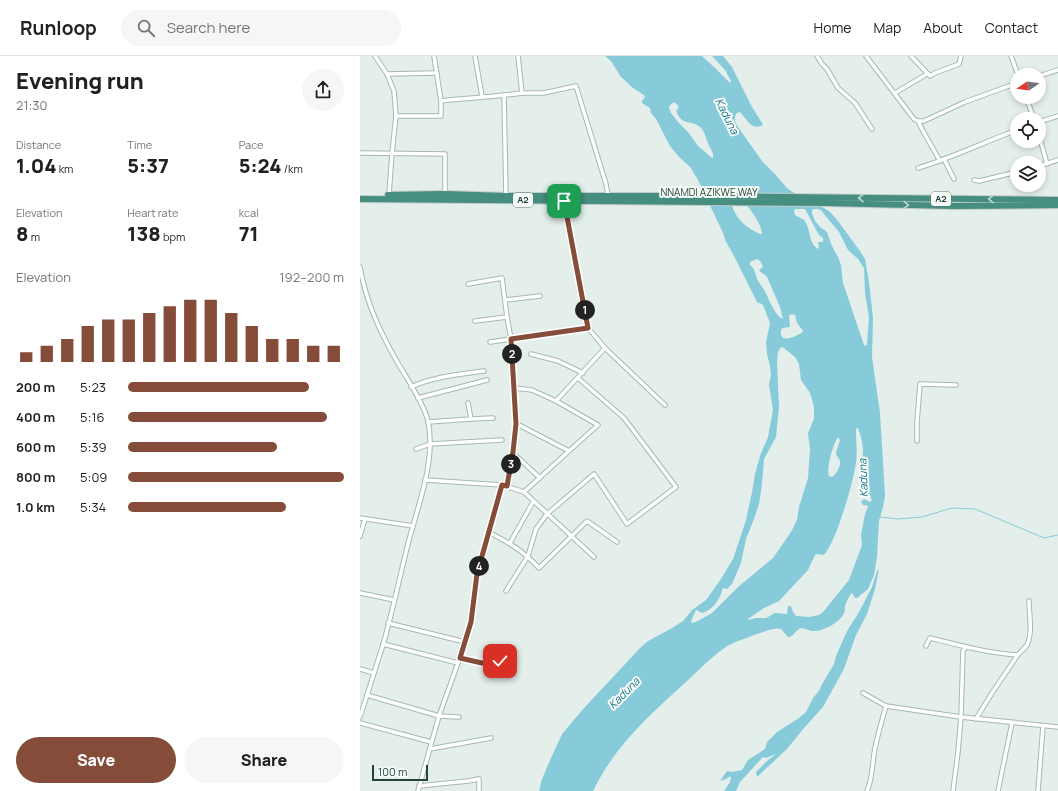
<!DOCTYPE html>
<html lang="en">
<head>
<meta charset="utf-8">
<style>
  :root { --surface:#fff; --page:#f6f6f6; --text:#202124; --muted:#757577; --line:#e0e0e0; --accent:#844c39 }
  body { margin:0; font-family:Manrope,sans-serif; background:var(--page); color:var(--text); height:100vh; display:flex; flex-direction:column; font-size:15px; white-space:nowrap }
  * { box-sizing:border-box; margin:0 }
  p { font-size:13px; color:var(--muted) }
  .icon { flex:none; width:22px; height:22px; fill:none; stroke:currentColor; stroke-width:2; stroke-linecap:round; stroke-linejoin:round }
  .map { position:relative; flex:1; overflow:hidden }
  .side { display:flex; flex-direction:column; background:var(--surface); width:360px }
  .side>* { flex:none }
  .needle { width:26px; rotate:257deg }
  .tools { position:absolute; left:650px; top:12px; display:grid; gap:8px }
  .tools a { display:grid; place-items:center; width:36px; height:36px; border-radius:50%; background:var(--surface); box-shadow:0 2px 6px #0003; font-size:20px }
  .scale { position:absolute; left:12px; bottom:10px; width:56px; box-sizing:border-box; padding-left:4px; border:2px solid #21443b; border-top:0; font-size:11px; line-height:14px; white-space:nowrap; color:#21443b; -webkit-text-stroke:3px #f6fbf8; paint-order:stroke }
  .pin { position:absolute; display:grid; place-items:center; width:34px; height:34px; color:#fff; margin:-17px; border-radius:8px; box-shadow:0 2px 6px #0006 }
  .km { position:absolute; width:20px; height:20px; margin:-10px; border-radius:50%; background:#222; color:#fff; font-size:11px; line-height:20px; text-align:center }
  .round { display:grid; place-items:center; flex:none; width:42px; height:42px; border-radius:21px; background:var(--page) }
  .overview { display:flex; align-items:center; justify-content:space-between; height:68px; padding:0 16px }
  h1 { font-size:22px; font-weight:800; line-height:30px }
  .stats { display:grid; grid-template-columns:repeat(3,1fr); gap:6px; height:68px; padding:4px 16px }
  .stats div { display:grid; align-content:center }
  .stats b { font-size:20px; font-weight:800 }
  .stats small { font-size:11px; font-weight:400 }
  .stats p { font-size:11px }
  .chart { height:112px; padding:8px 16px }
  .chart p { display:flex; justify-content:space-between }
  .chart svg { width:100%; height:72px; margin-top:4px; stroke:var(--accent); stroke-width:6 }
  .primary-button { display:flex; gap:8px; margin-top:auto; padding:8px 16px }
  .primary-button a { flex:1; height:46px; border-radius:24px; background:var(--accent); color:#fff; font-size:16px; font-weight:800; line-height:46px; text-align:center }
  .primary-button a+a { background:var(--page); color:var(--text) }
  ul { padding:0 16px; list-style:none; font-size:13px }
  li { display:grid; grid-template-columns:64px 48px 1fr; align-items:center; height:30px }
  li i { height:10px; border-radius:5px; background:var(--accent) }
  header { display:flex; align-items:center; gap:24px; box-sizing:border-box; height:56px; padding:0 20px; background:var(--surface); border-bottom:1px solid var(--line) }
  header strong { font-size:19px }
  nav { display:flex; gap:22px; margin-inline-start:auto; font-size:14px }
  .search { width:280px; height:36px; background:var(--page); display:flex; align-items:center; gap:10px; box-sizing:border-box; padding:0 14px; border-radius:22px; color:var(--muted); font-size:15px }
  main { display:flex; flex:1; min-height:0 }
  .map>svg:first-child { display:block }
  .water { fill:#87cbda; fill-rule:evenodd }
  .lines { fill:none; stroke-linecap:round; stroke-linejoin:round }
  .stream { stroke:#87cbda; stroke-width:1 }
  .minor-casing { stroke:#a6b8b3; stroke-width:5.5 }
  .trunk-casing { stroke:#c1cbc8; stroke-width:8 }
  .minor { stroke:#fff; stroke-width:3.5 }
  .trunk { stroke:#468e7f; stroke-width:6 }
  .oneway { stroke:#c1dad4 }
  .route-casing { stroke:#fff; stroke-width:8 }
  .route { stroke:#844c39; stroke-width:5 }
  .labels { text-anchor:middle; stroke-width:4; stroke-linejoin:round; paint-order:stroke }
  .shield { fill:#f6fbf8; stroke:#617b74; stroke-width:1 }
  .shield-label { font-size:9px; font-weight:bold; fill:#21443b }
  .street-label { font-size:10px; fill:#21443b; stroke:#f6fbf8 }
  .water-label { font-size:11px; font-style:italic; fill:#137287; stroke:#f6fbf8 }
</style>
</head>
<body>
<header>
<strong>Runloop</strong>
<div class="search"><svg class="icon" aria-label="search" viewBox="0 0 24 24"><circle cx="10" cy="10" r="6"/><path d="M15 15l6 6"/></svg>Search here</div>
<nav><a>Home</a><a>Map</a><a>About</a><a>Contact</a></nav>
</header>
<main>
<section class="side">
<div class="overview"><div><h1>Evening run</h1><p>21:30</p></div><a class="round"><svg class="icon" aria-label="share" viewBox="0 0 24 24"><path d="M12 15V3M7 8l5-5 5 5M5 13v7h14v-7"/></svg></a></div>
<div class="stats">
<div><p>Distance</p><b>1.04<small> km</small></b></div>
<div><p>Time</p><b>5:37</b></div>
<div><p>Pace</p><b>5:24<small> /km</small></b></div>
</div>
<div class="stats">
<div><p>Elevation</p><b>8<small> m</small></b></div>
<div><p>Heart rate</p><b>138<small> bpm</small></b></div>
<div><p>kcal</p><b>71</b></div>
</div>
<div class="chart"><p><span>Elevation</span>192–200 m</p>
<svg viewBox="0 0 160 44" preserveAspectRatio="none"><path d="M5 44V38M15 44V34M25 44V30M35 44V22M45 44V18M55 44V18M65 44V14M75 44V10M85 44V6M95 44V6M105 44V14M115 44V22M125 44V30M135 44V30M145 44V34M155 44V34"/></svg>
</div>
<ul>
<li><b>200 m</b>5:23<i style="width:84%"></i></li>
<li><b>400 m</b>5:16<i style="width:92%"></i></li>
<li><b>600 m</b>5:39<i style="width:69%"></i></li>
<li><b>800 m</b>5:09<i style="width:100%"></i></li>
<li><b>1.0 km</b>5:34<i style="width:73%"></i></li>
</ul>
<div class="primary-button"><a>Save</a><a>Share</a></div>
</section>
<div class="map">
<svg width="698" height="735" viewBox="0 0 698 735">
  <rect width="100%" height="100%" fill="#e4efeb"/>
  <g class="water">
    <path d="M245 0H342L353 10 370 27 371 25 365 14 352 0H363L372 11 392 51 402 67 403 69C391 75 387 63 380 56L377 57C373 62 375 66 378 71L402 105 414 117 428 133 443 142 464 152 470 156 478 165 500 195 505 203 509 226 513 262 512 301 520 357 525 440 523 451 519 465 517 501 514 519 508 533 497 542H495L492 537C489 540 486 546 485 551 485 552 485 555 484 557 481 566 462 576 453 575 449 575 445 572 441 572 435 574 434 581 428 581L421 573C414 571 407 575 400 577 390 581 379 584 369 589 354 598 340 613 327 625 290 659 256 688 233 735H179L182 723 191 702 202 678 224 652 281 591 288 585 312 572 323 565 332 554 346 544 361 523 373 503 386 464 392 436 395 418 400 400 408 381 413 354 409 329 411 318 410 310 407 298 406 286 410 267 403 249 397 246 373 198 366 186 363 177 337 122 334 118 331 112 319 101 310 90 296 63 291 57 290 52 282 47V45L285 41 284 39 273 32 261 21 251 5ZM314 46C317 48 319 49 318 53L316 54C321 72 333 62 342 73 345 77 346 83 348 87 350 93 354 96 353 102L351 101 338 90 328 76 319 67 311 57 309 51 310 49ZM375 133C380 136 381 141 385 146 391 156 401 166 402 178H400C379 168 373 158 368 135L369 133ZM435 153H445L459 179 463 182V185L462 186H458L459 191 458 193C448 187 451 172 444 164 441 162 438 161 435 159L434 155ZM454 153H457L461 154 464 158 479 176 488 194 498 203 504 212 505 237 509 261 507 288 506 290 504 289 483 227 481 209 478 201 472 190 467 176 460 171 455 165 452 157V154ZM397 203C401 205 402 208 403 211L399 214C402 218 405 218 407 221L420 251 423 263C414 259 409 242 404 234 402 230 399 227 397 223 395 217 395 213 390 209V206ZM432 258 435 259 437 267 443 275V276C439 278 434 281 430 282 422 284 419 279 422 272L430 271 429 260ZM421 291 424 292 435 301 439 308 441 324 450 337 454 351V363L448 377 450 393 448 422 439 451 437 464 431 476 413 502 378 531 352 557 336 566 332 567 331 565 336 554 342 557C353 554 360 543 363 532L367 533 372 528 381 507 386 483 394 463 399 448 402 428 404 403 416 381 419 351 417 305 418 296ZM498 372 501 381 503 392 502 412 507 423C503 433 508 434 512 444L510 446 504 443 501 446 503 449 508 450V451L505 458 501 479 502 489 489 524 463 556 459 559 449 561 436 560 433 556 431 550H428L427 558 415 557 406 562H395L389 564 388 563 404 552 419 545 448 514 455 499 458 498 463 499C474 493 493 427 495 412 498 400 496 387 496 374V373ZM478 381 480 384C479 388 477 392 476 397 476 401 480 402 480 406 481 409 476 419 472 421 471 421 470 420 469 420 466 413 473 388 478 381Z"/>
    <path d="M519 513 515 533 507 558 496 579 484 613 463 651 444 672 427 693 397 721 396 716 407 705 416 698 406 702 403 701 380 726 376 735H364L370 726 371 720 366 723 360 725 367 715 372 716 382 714 388 704 405 693 407 686 417 676 439 662 446 656 453 642 459 635 461 630 474 608 476 600 487 575 499 556 512 531 517 515Z"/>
  </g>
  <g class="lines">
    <path class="stream" d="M520 461 538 463 562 461 592 452 615 453 684 482 698 479"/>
    <defs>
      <g id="minor">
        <path d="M15 0 27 18 34 35 36 60 32 97 29 139"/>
        <path d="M115 0 122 40"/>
        <path d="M457 0 462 8 467 13 478 32 495 47 512 73"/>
        <path d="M506 0 554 63 558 65 563 75 580 105"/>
        <path d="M551 0 570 20 575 17 599 8 601 0"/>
        <path d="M651 0 658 19"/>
        <path d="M27 18 77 17"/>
        <path d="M679 20 698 14"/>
        <path d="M162 37H184L216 30 246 128 248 140"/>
        <path d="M535 37 567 18"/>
        <path d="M144 39 146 140"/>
        <path d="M666 41 674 63"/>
        <path d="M81 45C108 42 135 41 162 37L158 0"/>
        <path d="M36 60H81V45L74 0"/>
        <path d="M558 65H564L605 46 657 27"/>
        <path d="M679 66 698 60"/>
        <path d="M679 79 687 108"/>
        <path d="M0 97 85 98V138"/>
        <path d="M584 103 594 123"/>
        <path d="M679 110 698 104"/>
        <path d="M558 112C592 102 624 86 657 74"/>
        <path d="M614 124 619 125 657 116"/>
        <path d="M204 145 228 272 245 292"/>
        <path d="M0 211C6 247 21 278 39 309 48 324 64 348 68 365 76 403 59 447 49 484 40 519 33 554 23 589 15 613 8 637 0 661"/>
        <path d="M108 228 142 222 147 261 115 265"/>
        <path d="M145 244 180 240"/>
        <path d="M130 286 151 283 147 261"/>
        <path d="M171 298 198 305 223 317"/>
        <path d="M51 331C72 321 101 318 124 315"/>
        <path d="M154 332 151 283 228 272"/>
        <path d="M58 342 127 324"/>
        <path d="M196 345 245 292 305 349"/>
        <path d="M111 363 133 362"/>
        <path d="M68 366 111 363 108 347"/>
        <path d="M157 368 209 395 164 436"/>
        <path d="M557 385V366L560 328 596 329"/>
        <path d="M56 393 70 388 142 384"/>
        <path d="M180 422 153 397 157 368 154 332 172 334 196 345 238 369 209 395"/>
        <path d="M65 424 142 429 164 436 234 501"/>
        <path d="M147 430 153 397"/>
        <path d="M0 462 53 470"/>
        <path d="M128 476C150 487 162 494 179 512L227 465 257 486"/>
        <path d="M0 480 5 463"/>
        <path d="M150 487 173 446"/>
        <path d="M146 535 168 500 176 473 187 458 234 418 267 468 316 431 264 362 218 322"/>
        <path d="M0 537 34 544"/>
        <path d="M28 567 105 586"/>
        <path d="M23 588 98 607"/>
        <path d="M566 590 570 582C598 589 628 597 657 599"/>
        <path d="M100 602 122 607H129L140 605 153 606"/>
        <path d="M0 613 14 617"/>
        <path d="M503 637 526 650C522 664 518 678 515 692 512 707 513 722 507 735"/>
        <path d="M7 639 79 660 99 661"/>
        <path d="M526 650 601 661 698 671"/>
        <path d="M616 663 632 637 655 603C658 597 664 594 667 589 673 576 669 559 669 545"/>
        <path d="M0 667 71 686"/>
        <path d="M70 693 131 682"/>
        <path d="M59 730 108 725 119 723V735"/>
        <path d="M58 735 79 660 98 607 111 566 117 518 142 429"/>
        <path d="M593 735 598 696 601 661 603 595 606 591"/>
        <path d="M638 735 652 667"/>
        <path d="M678 735 683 670"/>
      </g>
      <g id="trunk">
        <path d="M28 139 85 138 146 140H325L698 144"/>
        <path d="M0 143 465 147 594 150 698 149"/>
      </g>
    </defs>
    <use href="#minor" class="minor-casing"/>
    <use href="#trunk" class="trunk-casing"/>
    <use href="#minor" class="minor"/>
    <use href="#trunk" class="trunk"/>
  </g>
  <defs><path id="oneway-chevron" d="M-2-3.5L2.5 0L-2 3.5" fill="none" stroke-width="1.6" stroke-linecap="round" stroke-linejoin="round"/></defs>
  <g class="oneway">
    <use href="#oneway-chevron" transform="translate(501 142) rotate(-179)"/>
    <use href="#oneway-chevron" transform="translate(631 143) rotate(-179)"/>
    <use href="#oneway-chevron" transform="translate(546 149) rotate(1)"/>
  </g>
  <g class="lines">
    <defs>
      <path id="route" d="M140 605 122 607 100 602 111 566 117 518 142 429 147 430 153 396 156 368 151 283 228 272 204 145"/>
    </defs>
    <use href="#route" class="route-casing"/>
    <use href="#route" class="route"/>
  </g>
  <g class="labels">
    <g class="shield">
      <rect x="571" y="136" width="20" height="14" rx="3"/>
      <rect x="153" y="137" width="20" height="14" rx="3"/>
    </g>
    <g class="shield-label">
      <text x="581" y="146">A2</text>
      <text x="163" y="147">A2</text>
    </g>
    <g class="street-label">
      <text x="349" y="140">NNAMDI AZIKWE WAY</text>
    </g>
    <g class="water-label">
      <text transform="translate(367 60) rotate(64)" y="4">Kaduna</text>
      <text transform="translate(503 422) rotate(-92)" y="4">Kaduna</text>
      <text transform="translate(264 637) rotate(-45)" y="4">Kaduna</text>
    </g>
  </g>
</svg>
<div class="tools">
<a><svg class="needle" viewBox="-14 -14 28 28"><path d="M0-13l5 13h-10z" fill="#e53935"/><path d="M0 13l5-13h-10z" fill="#757577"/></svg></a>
<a><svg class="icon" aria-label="locate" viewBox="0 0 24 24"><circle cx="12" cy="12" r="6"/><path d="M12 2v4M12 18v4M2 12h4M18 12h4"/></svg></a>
<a><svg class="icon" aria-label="layers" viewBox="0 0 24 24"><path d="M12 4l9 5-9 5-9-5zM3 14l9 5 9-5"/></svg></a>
</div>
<div class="scale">100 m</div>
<div class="pin" style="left:204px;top:145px;background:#1e9e55"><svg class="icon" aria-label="arrive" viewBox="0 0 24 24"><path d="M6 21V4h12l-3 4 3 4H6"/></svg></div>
<div class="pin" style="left:140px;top:605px;background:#d93025"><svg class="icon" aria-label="check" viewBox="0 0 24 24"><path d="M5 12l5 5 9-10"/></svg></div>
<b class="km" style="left:225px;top:254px">1</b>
<b class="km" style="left:152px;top:298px">2</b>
<b class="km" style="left:151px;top:408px">3</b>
<b class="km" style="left:119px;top:510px">4</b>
</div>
</main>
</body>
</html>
